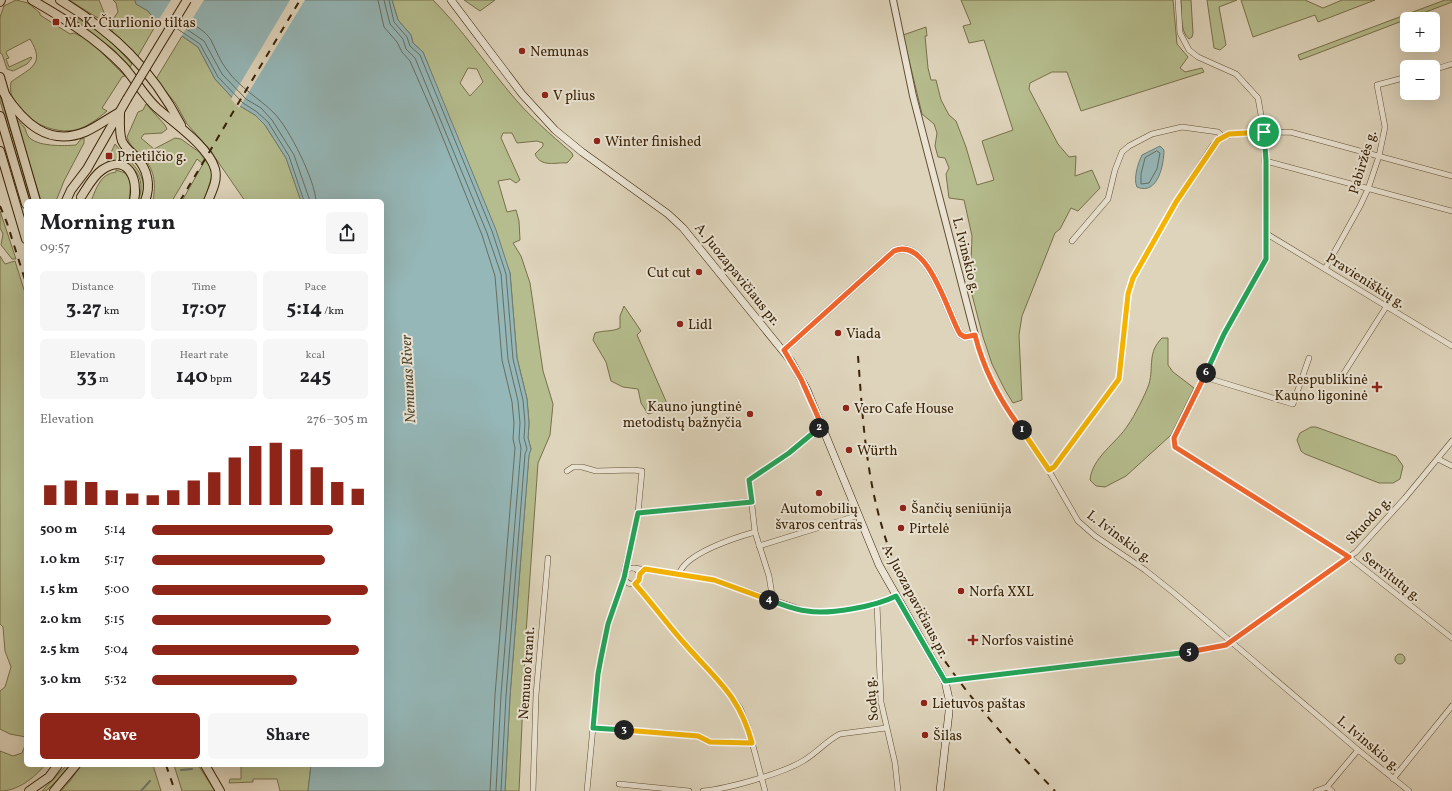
<!DOCTYPE html>
<html lang="en">
<head>
<meta charset="utf-8">
<style>
  :root { --surface:#fff; --page:#f6f6f6; --text:#202124; --muted:#757577; --accent:#8f2418 }
  body { margin:0; font-family:Vollkorn,serif; background:var(--page); color:var(--text); height:100vh; display:flex; flex-direction:column; font-size:15px; white-space:nowrap }
  * { box-sizing:border-box; margin:0 }
  p { font-size:13px; color:var(--muted) }
  .icon { flex:none; width:22px; height:22px; fill:none; stroke:currentColor; stroke-width:2; stroke-linecap:round; stroke-linejoin:round }
  .map { position:relative; flex:1; overflow:hidden }
  .side { position:absolute; left:24px; top:199px; width:360px; height:568px; display:flex; flex-direction:column; background:var(--surface); border-radius:6px; box-shadow:0 4px 16px #0002 }
  .side>* { flex:none }
  .controls { position:absolute; left:1400px; top:12px; display:grid; gap:8px }
  .controls a { display:grid; place-items:center; width:40px; height:40px; border-radius:6px; background:var(--surface); box-shadow:0 4px 16px #0002; font-size:20px }
  .pin { position:absolute; display:grid; place-items:center; width:34px; height:34px; color:#fff; margin:-17px; border:2px solid #fff; border-radius:50%; box-shadow:0 1px 4px #0007 }
  .km { position:absolute; width:20px; height:20px; margin:-10px; border-radius:50%; background:#222; color:#fff; font-size:11px; line-height:20px; text-align:center }
  .round { display:grid; place-items:center; flex:none; width:42px; height:42px; border-radius:6px; background:var(--page) }
  .head { display:flex; align-items:center; justify-content:space-between; height:68px; padding:0 16px }
  h1 { font-size:22px; font-weight:700; line-height:30px }
  .figures { display:grid; grid-template-columns:repeat(3,1fr); gap:6px; height:68px; padding:4px 16px }
  .figures div { display:grid; align-content:center; border-radius:6px; background:var(--page); text-align:center }
  .figures b { font-size:20px; font-weight:700 }
  .figures small { font-size:11px; font-weight:400 }
  .figures p { font-size:11px }
  .chart { height:112px; padding:8px 16px }
  .chart p { display:flex; justify-content:space-between }
  .chart svg { width:100%; height:72px; margin-top:4px; stroke:var(--accent); stroke-width:6 }
  .cta { display:flex; gap:8px; margin-top:auto; padding:8px 16px }
  .cta a { flex:1; height:46px; border-radius:6px; background:var(--accent); color:#fff; font-size:16px; font-weight:700; line-height:46px; text-align:center }
  .cta a+a { background:var(--page); color:var(--text) }
  ul { padding:0 16px; list-style:none; font-size:13px }
  li { display:grid; grid-template-columns:64px 48px 1fr; align-items:center; height:30px }
  li i { height:10px; border-radius:5px; background:var(--accent) }
  .map>svg:first-child { display:block }
  .green { fill:#b5bc8d; stroke:#78704a; fill-rule:evenodd }
  .water { fill:#95b7b8; stroke:#717c71 }
  .pier { fill:#ded4bb }
  .lines { fill:none; stroke-linecap:round; stroke-linejoin:round }
  .shore { stroke:#686e60; stroke-width:1 }
  .stream { stroke:#717c71; stroke-width:2 }
  .minor-casing { stroke:#635034; stroke-width:6 }
  .tertiary-casing { stroke:#635034; stroke-width:8 }
  .secondary-casing { stroke:#3a2407; stroke-width:8 }
  .primary-casing { stroke:#3a2407; stroke-width:10 }
  .minor { stroke:#eae3d3; stroke-width:5 }
  .tertiary { stroke:#eae3d3; stroke-width:6 }
  .secondary { stroke:#eae3d3; stroke-width:7 }
  .primary { stroke:#ded4bb; stroke-width:8 }
  .rail { stroke:#3a2407; stroke-width:2; stroke-dasharray:7 7; stroke-linecap:butt }
  .primary-bridge-casing { stroke:#3a2407; stroke-width:10; stroke-linecap:butt }
  .primary-bridge { stroke:#ded4bb; stroke-width:8 }
  .split-1-casing { stroke:#fff; stroke-width:8 }
  .split-2-casing { stroke:#fff; stroke-width:8 }
  .split-3-casing { stroke:#fff; stroke-width:8 }
  .split-4-casing { stroke:#fff; stroke-width:8 }
  .split-5-casing { stroke:#fff; stroke-width:8 }
  .split-6-casing { stroke:#fff; stroke-width:8 }
  .split-7-casing { stroke:#fff; stroke-width:8 }
  .split-1 { stroke:#f5b400; stroke-width:5 }
  .split-2 { stroke:#f0652b; stroke-width:5 }
  .split-3 { stroke:#22a559; stroke-width:5 }
  .split-4 { stroke:#f5b400; stroke-width:5 }
  .split-5 { stroke:#22a559; stroke-width:5 }
  .split-6 { stroke:#f0652b; stroke-width:5 }
  .split-7 { stroke:#22a559; stroke-width:5 }
  .poi-dot { fill:#8f2418; stroke:#eae3d3; stroke-width:1.5 }
  .labels { text-anchor:middle; stroke-width:4; stroke-linejoin:round; paint-order:stroke }
  .poi-label { font-size:14px; fill:#3a2407; stroke:#eae3d3; text-anchor:start }
  .street-label { font-size:14px; fill:#3a2407; stroke:#eae3d3 }
  .water-label { font-size:15px; font-style:italic; fill:#514933; stroke:#eae3d3 }
</style>
</head>
<body>
<div class="map">
<svg width="1452" height="791" viewBox="0 0 1452 791">
  <rect width="100%" height="100%" fill="#ded4bb"/>
  <filter id="stains"><feTurbulence type="fractalNoise" baseFrequency=".005" numOctaves="4"/><feColorMatrix values="0 0 0 0 .2 0 0 0 0 .09 0 0 0 0 .02 0 0 0 .5 -.17"/></filter>
  <radialGradient id="worn" r=".72"><stop offset=".6" stop-color="#630" stop-opacity="0"/><stop offset="1" stop-color="#630" stop-opacity=".3"/></radialGradient>
  <g class="green">
    <path d="M16 0 28 3 40 13V15L70 34 74 33 89 40 125 76 122 77 102 108 107 111C97 119 88 127 75 130 49 136 5 112 11 82 30 68 46 65 30 39L7 51 6 53 9 58 6 59 9 67 31 57 32 58 27 64 13 71 7 69 2 54 0 53V17L4 6Z"/>
    <path d="M69 0H99L105 15 99 18 96 17Z"/>
    <path d="M113 0H135L136 4 148 11 157 23 138 56 112 31 111 22 118 12 116 3Z"/>
    <path d="M392 0H433C462 29 484 62 511 94 529 116 550 134 572 153L573 156 567 163C556 162 541 168 535 154L543 146V143L537 141 517 143 512 133H503L501 138 520 180 516 183 510 179 498 181 507 212 516 210 519 221 520 240 513 243 521 256 530 283 543 371 553 404 550 435 538 463 526 633 519 791H505L510 696 529 454 531 449 528 438 529 423 527 399 517 358 510 273 423 52 413 43 411 35 398 20ZM468 68 477 69 483 82 470 96 460 83Z"/>
    <path d="M464 0H495L480 11Z"/>
    <path d="M961 0H1173L1177 44 1188 57 1180 68 1185 72 1202 68 1204 72 1081 111 1067 72H1052L1030 83 1029 89 1058 144 1069 157 1076 156 1075 176 1092 170 1100 188 1078 211 1071 208 1060 229 1055 233 1022 316 1019 335 1022 400 1013 403 1005 390 992 364 983 337 970 287 972 236 964 200 949 198 946 174 949 168 945 158 938 157 935 146 937 133 934 124 922 114 903 35 926 27 927 36H925L928 68 931 80H936L941 100 949 115 956 121 966 147 977 185 994 180 982 141 1013 130 984 40 969 43 963 26 971 24Z"/>
    <path d="M1181 0H1191L1193 33 1192 37 1189 39C1179 30 1182 12 1181 0Z"/>
    <path d="M1207 0H1237L1219 7 1226 45 1220 50 1214 48Z"/>
    <path d="M1241 0H1305L1323 8 1342 0H1375L1318 22 1315 15 1253 37Z"/>
    <path d="M1445 0H1452V2L1300 60 1298 55Z"/>
    <path d="M76 17 109 39 132 64 130 67 114 50 74 19Z"/>
    <path d="M182 36 198 47 215 79 240 106 255 115 265 125 286 158 301 201H245L212 153V152L187 124 176 104 156 79Z"/>
    <path d="M0 95 32 201H30L0 101Z"/>
    <path d="M146 104 165 125 167 129 162 133 144 134 141 138 154 149 175 138 181 139 199 152 211 168 212 176 205 198 201 201H182L203 164 197 159 172 201H153C156 183 155 169 141 155 134 148 130 146 127 137L138 112 143 110Z"/>
    <path d="M15 118C18 121 22 124 24 127 26 129 26 133 28 136 36 147 64 146 76 145L81 139 84 138V143L64 181 56 201H41Z"/>
    <path d="M115 144C129 162 152 176 141 201H138C148 177 132 159 107 161Z"/>
    <path d="M116 170 125 173 131 182 129 201H91C97 187 100 174 116 172Z"/>
    <path d="M0 211 16 259H12L1 245 3 234 0 228Z"/>
    <path d="M0 256 5 264 15 261 26 296V737L10 734 0 729V691L5 687 11 667 5 651 3 627 0 624Z"/>
    <path d="M624 306 641 331 637 335 669 408 648 414 641 403 638 389 623 387 611 381 606 362 593 340 595 333C604 330 612 332 620 328V316Z"/>
    <path d="M1162 338H1168V365L1173 372 1194 388 1171 435 1126 476 1105 487 1096 486 1090 480C1092 457 1117 443 1128 425 1134 417 1146 393 1149 384 1154 366 1147 353 1162 338Z"/>
    <path d="M1311 427H1316L1396 456 1403 466 1400 479 1393 483H1379L1305 454 1301 451 1297 440 1300 433Z"/>
    <circle cx="1400" cy="659" r="5"/>
    <path d="M26 743V765H45C34 778 18 791 0 791V751L13 756 22 753Z"/>
    <path d="M67 765H70L64 774 46 791H42Z"/>
    <path d="M81 765H153L161 791H61L70 781Z"/>
    <path d="M174 765H198L215 791H182Z"/>
    <path d="M241 765H311L308 791H280L277 779H253V782L229 783 230 779H241Z"/>
  </g>
  <g class="water">
    <path d="M135 0H392L398 20 411 35 413 43 423 52 496 230 510 273 517 358 527 399 529 423 528 438 531 449 529 455 510 696 505 791H308L311 765H382V201H301L286 158 265 125 255 115 240 106 215 79 198 47 182 36 157 23 148 11 136 4Z"/>
    <path d="M1160 146 1164 150C1164 164 1158 196 1137 187 1133 179 1138 163 1142 155Z"/>
  </g>
  <g class="pier">
    <path d="M171 0H204L181 37 156 24Z"/>
    <path d="M290 0H305L239 108 231 99Z"/>
  </g>
  <g class="lines">
    <g class="shore">
      <path d="M378 0 384 27 397 42 402 52 410 61 434 116 482 235 495 276 502 360 512 402 514 423 513 439 515 448 495 695 490 791"/>
      <path d="M384 0 390 24 403 39 406 49 415 58 487 233 501 274 508 359 518 401 520 423 519 439 521 448 501 695 496 791"/>
      <path d="M389 0 394 22 407 37 410 46 420 55 492 231 506 274 513 359 523 400 525 423 524 438 527 449 525 454 506 696 501 791"/>
      <path d="M182 18C192 24 205 30 211 40 216 50 220 61 227 70 240 88 259 98 274 113 289 128 315 180 316 201"/>
      <path d="M179 24 204 41 222 74 246 99 261 108 272 120 294 155 310 201"/>
      <path d="M176 28 200 44 218 77 243 103 257 112 268 122 289 156 304 201"/>
      <path d="M1157 151 1160 153 1157 169 1149 183 1141 184V174L1145 158Z"/>
    </g>
    <g class="stream">
      <path d="M181 770 192 769"/>
      <path d="M141 791 150 781"/>
    </g>
    <defs>
      <g id="minor">
        <path d="M1178 0 1180 33 1189 50 1198 57 1236 74 1258 98 1264 132 1267 234 1265 259 1224 334 1174 438 1175 447 1349 557 1452 638"/>
        <path d="M1433 70 1452 64"/>
        <path d="M1266 161 1452 211"/>
        <path d="M1267 234 1452 346"/>
        <path d="M1072 241 1108 199 1115 170 1122 152 1129 146 1152 134 1182 127 1218 132 1223 137"/>
        <path d="M1325 269 1360 206 1368 189 1379 156 1385 127 1377 85 1407 77"/>
        <path d="M975 335 983 362 1003 403 1041 457 1078 521 1095 536 1145 570 1174 593 1358 750 1409 791"/>
        <path d="M1344 373 1386 307"/>
        <path d="M1204 377 1293 404 1309 358"/>
        <path d="M1438 459 1452 466"/>
        <path d="M1049 470 1057 463 1119 379 1128 294 1133 278 1176 202 1213 145 1223 137 1237 133 1290 132 1452 176"/>
        <path d="M567 471 573 467H582L596 471 633 470 642 471 638 513 624 573"/>
        <path d="M638 513 752 501"/>
        <path d="M759 546 859 515"/>
        <circle cx="632" cy="576" r="8"/>
        <path d="M634 568 714 580 809 612H829L877 604 896 596"/>
        <path d="M679 575C683 554 737 537 755 532"/>
        <path d="M635 584 685 644 724 686 740 708 748 727 765 791"/>
        <path d="M773 601 769 576 755 532 749 480 789 453 822 426"/>
        <path d="M877 604 881 702 895 763 898 791"/>
        <path d="M945 681 1216 648 1226 645 1356 552 1405 498 1452 441"/>
        <path d="M593 728 672 733 698 737 710 741 752 743"/>
        <path d="M1393 779 1452 706"/>
        <path d="M619 784 689 791"/>
        <path d="M1327 787 1332 791"/>
        <path d="M533 791 536 695 548 558"/>
        <path d="M587 791 598 674 608 624 624 578"/>
        <path d="M703 791C728 789 783 773 803 761 817 753 827 740 840 734L886 728"/>
        <path d="M1316 791 1327 787 1358 750"/>
      </g>
      <path id="tertiary" d="M784 350 894 251C928 236 948 314 960 334L965 337 975 335 913 96 893 0"/>
      <path id="secondary" d="M451 0 522 94 555 130 582 152 668 214 683 228 791 361 807 390 879 565 945 681 949 699V712L940 791"/>
      <g id="primary">
        <path d="M32 0C65 19 96 38 123 66 135 79 144 96 157 108 174 123 209 147 215 169 218 180 212 191 208 201"/>
        <path d="M60 0C114 33 151 68 181 125"/>
        <path d="M0 2 1 0"/>
        <path d="M0 77 36 201"/>
        <path d="M4 93C23 122 48 147 85 132 97 127 108 118 120 112"/>
        <path d="M120 113C120 121 119 133 122 141 125 148 131 152 136 157 148 169 151 186 145 201"/>
        <path d="M0 116 26 204"/>
        <path d="M0 151 26 239"/>
        <path d="M81 197C87 188 93 176 102 170 127 153 139 178 134 201"/>
        <path d="M66 201 71 190 87 169 127 99"/>
        <path d="M205 765 220 791"/>
        <path d="M29 791 49 777 58 765"/>
        <path d="M54 791 76 765"/>
      </g>
    </defs>
    <use href="#minor" class="minor-casing"/>
    <use href="#tertiary" class="tertiary-casing"/>
    <use href="#secondary" class="secondary-casing"/>
    <use href="#primary" class="primary-casing"/>
    <use href="#minor" class="minor"/>
    <use href="#tertiary" class="tertiary"/>
    <use href="#secondary" class="secondary"/>
    <use href="#primary" class="primary"/>
    <g class="rail">
      <path d="M180 201 300 0"/>
      <path d="M0 206 7 223 26 283"/>
      <path d="M858 356C862 409 865 464 879 516 892 566 917 621 947 664 978 709 1017 751 1055 791"/>
      <path d="M166 765 175 791"/>
    </g>
    <defs>
      <path id="primary-bridge" d="M127 99 187 0"/>
    </defs>
    <use href="#primary-bridge" class="primary-bridge-casing"/>
    <use href="#primary-bridge" class="primary-bridge"/>
  </g>
  <g class="lines">
    <defs>
      <path id="split-1" d="M1022 430 1049 470 1054 467 1119 379 1128 294 1133 278 1176 202 1218 140 1229 134 1264 132"/>
      <path id="split-2" d="M819 428 822 426 801 379 784 350 894 251C928 236 948 314 960 334L965 337 975 335C984 371 1000 401 1022 430"/>
      <path id="split-3" d="M624 730 593 728 598 674 601 658 608 624 624 578 638 513 752 502 749 480 789 453 819 428"/>
      <path id="split-4" d="M624 730 698 736 710 742 752 743C739 694 715 679 684 643 667 624 652 603 635 584L639 580 640 574 645 569 714 580 769 600"/>
      <path id="split-5" d="M769 600C781 604 794 610 807 611 829 615 877 606 896 596L945 681 1189 652"/>
      <path id="split-6" d="M1189 652 1226 645 1349 557 1175 447 1174 438 1206 373"/>
      <path id="split-7" d="M1206 373 1224 334 1266 259V161L1264 132"/>
    </defs>
    <use href="#split-1" class="split-1-casing"/>
    <use href="#split-2" class="split-2-casing"/>
    <use href="#split-3" class="split-3-casing"/>
    <use href="#split-4" class="split-4-casing"/>
    <use href="#split-5" class="split-5-casing"/>
    <use href="#split-6" class="split-6-casing"/>
    <use href="#split-7" class="split-7-casing"/>
    <use href="#split-1" class="split-1"/>
    <use href="#split-2" class="split-2"/>
    <use href="#split-3" class="split-3"/>
    <use href="#split-4" class="split-4"/>
    <use href="#split-5" class="split-5"/>
    <use href="#split-6" class="split-6"/>
    <use href="#split-7" class="split-7"/>
  </g>
  <g class="poi-dot">
    <rect x="52" y="18" width="8" height="8" rx="2"/>
    <circle cx="522" cy="51" r="4"/>
    <circle cx="545" cy="95" r="4"/>
    <circle cx="597" cy="141" r="4"/>
    <rect x="105" y="152" width="8" height="8" rx="2"/>
    <circle cx="699" cy="272" r="4"/>
    <circle cx="680" cy="324" r="4"/>
    <circle cx="838" cy="333" r="4"/>
    <path d="M1375 381h4v4h4v4h-4v4h-4v-4h-4v-4h4z"/>
    <circle cx="846" cy="408" r="4"/>
    <circle cx="750" cy="414" r="4"/>
    <circle cx="849" cy="450" r="4"/>
    <circle cx="819" cy="493" r="4"/>
    <circle cx="903" cy="508" r="4"/>
    <circle cx="901" cy="528" r="4"/>
    <circle cx="961" cy="591" r="4"/>
    <path d="M971 634h4v4h4v4h-4v4h-4v-4h-4v-4h4z"/>
    <circle cx="924" cy="703" r="4"/>
    <circle cx="925" cy="735" r="4"/>
  </g>
  <g class="labels">
    <g class="poi-label">
      <text x="64" y="27">M. K. Čiurlionio tiltas</text>
      <text x="530" y="56">Nemunas</text>
      <text x="553" y="100">V plius</text>
      <text x="605" y="146">Winter finished</text>
      <text x="117" y="161">Prietilčio g.</text>
      <text x="691" y="277" text-anchor="end">Cut cut</text>
      <text x="688" y="329">Lidl</text>
      <text x="846" y="338">Viada</text>
      <text x="1368" y="384" text-anchor="end">Respublikinė<tspan x="1368" dy="16">Kauno ligoninė</tspan></text>
      <text x="742" y="411" text-anchor="end">Kauno jungtinė<tspan x="742" dy="16">metodistų bažnyčia</tspan></text>
      <text x="854" y="413">Vero Cafe House</text>
      <text x="857" y="455">Würth</text>
      <text x="819" y="513" text-anchor="middle">Automobilių<tspan x="819" dy="16">švaros centras</tspan></text>
      <text x="911" y="513">Šančių seniūnija</text>
      <text x="909" y="533">Pirtelė</text>
      <text x="969" y="596">Norfa XXL</text>
      <text x="981" y="645">Norfos vaistinė</text>
      <text x="932" y="708">Lietuvos paštas</text>
      <text x="933" y="740">Šilas</text>
    </g>
    <g class="street-label">
      <text transform="translate(1362 162) rotate(-73)" y="5">Pabiržės g.</text>
      <text transform="translate(967 255) rotate(76)" y="5">L. Ivinskio g.</text>
      <text transform="translate(738 274) rotate(51)" y="5">A. Juozapavičiaus pr.</text>
      <text transform="translate(1366 280) rotate(32)" y="5">Pravieniškių g.</text>
      <text transform="translate(1368 520) rotate(-47)" y="5">Skuodo g.</text>
      <text transform="translate(1120 536) rotate(37)" y="5">L. Ivinskio g.</text>
      <text transform="translate(1392 576) rotate(38)" y="5">Servitutų g.</text>
      <text transform="translate(916 601) rotate(62)" y="5">A. Juozapavičiaus pr.</text>
      <text transform="translate(526 673) rotate(-86)" y="5">Nemuno krant.</text>
      <text transform="translate(871 699) rotate(-96)" y="5">Sodų g.</text>
      <text transform="translate(1369 743) rotate(40)" y="5">L. Ivinskio g.</text>
    </g>
    <g class="water-label">
      <text transform="translate(408 379) rotate(-93)" y="5">Nemunas River</text>
    </g>
  </g>
  <rect width="100%" height="100%" filter="url(#stains)"/>
  <rect width="100%" height="100%" fill="url(#worn)"/>
</svg>
<div class="controls">
<a>+</a>
<a>−</a>
</div>
<div class="pin" style="left:1264px;top:132px;background:#1e9e55"><svg class="icon" aria-label="arrive" viewBox="0 0 24 24"><path d="M6 21V4h12l-3 4 3 4H6"/></svg></div>
<b class="km" style="left:1022px;top:430px">1</b>
<b class="km" style="left:819px;top:428px">2</b>
<b class="km" style="left:624px;top:730px">3</b>
<b class="km" style="left:769px;top:600px">4</b>
<b class="km" style="left:1189px;top:652px">5</b>
<b class="km" style="left:1206px;top:373px">6</b>
<section class="side">
<div class="head"><div><h1>Morning run</h1><p>09:57</p></div><a class="round"><svg class="icon" aria-label="share" viewBox="0 0 24 24"><path d="M12 15V3M7 8l5-5 5 5M5 13v7h14v-7"/></svg></a></div>
<div class="figures">
<div><p>Distance</p><b>3.27<small> km</small></b></div>
<div><p>Time</p><b>17:07</b></div>
<div><p>Pace</p><b>5:14<small> /km</small></b></div>
</div>
<div class="figures">
<div><p>Elevation</p><b>33<small> m</small></b></div>
<div><p>Heart rate</p><b>140<small> bpm</small></b></div>
<div><p>kcal</p><b>245</b></div>
</div>
<div class="chart"><p><span>Elevation</span>276–305 m</p>
<svg viewBox="0 0 160 44" preserveAspectRatio="none"><path d="M5 44V32M15 44V29M25 44V30M35 44V35M45 44V37M55 44V38M65 44V35M75 44V29M85 44V24M95 44V15M105 44V8M115 44V6M125 44V10M135 44V21M145 44V30M155 44V34"/></svg>
</div>
<ul>
<li><b>500 m</b>5:14<i style="width:84%"></i></li>
<li><b>1.0 km</b>5:17<i style="width:80%"></i></li>
<li><b>1.5 km</b>5:00<i style="width:100%"></i></li>
<li><b>2.0 km</b>5:15<i style="width:83%"></i></li>
<li><b>2.5 km</b>5:04<i style="width:96%"></i></li>
<li><b>3.0 km</b>5:32<i style="width:67%"></i></li>
</ul>
<div class="cta"><a>Save</a><a>Share</a></div>
</section>
</div>
</body>
</html>
